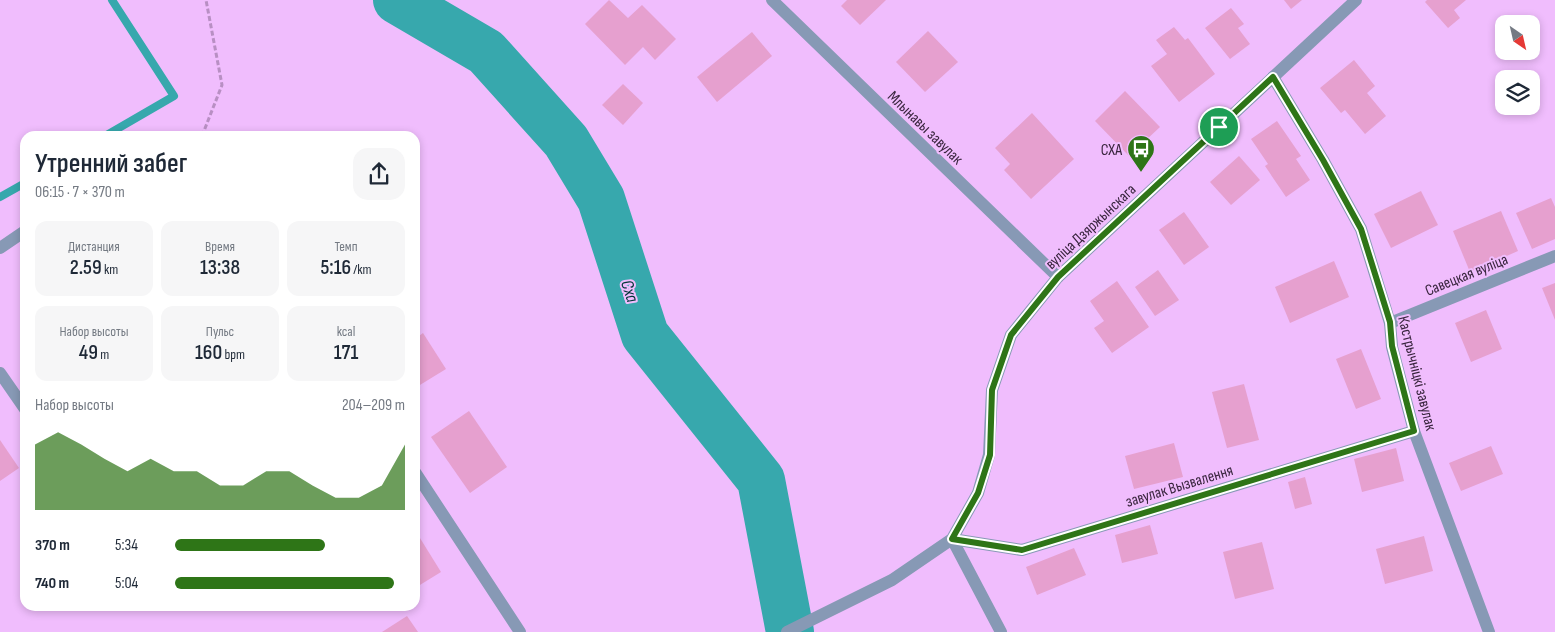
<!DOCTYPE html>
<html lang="ru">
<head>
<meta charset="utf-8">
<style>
  :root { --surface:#fff; --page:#f6f6f7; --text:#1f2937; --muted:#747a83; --accent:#2e7517 }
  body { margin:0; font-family:"Sofia Sans Condensed",sans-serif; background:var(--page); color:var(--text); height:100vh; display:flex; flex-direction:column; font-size:19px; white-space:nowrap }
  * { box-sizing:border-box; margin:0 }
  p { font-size:16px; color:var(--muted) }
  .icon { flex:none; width:28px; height:28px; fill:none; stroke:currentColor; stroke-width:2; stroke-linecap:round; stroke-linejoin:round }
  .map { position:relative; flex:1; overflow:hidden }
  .side { position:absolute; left:20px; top:131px; width:400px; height:480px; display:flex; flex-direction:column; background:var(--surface); border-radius:15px; box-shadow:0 2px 8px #0003 }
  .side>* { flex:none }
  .needle { width:32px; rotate:146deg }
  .tools { position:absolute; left:1495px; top:15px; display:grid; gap:10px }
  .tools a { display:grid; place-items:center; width:45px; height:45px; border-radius:10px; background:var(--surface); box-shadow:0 2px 8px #0003; font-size:25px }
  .pin { position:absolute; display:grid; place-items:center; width:42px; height:42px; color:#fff; margin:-21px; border:2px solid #fff; border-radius:50%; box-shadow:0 1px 5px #0007 }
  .round { display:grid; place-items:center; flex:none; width:52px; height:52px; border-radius:15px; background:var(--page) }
  .overview { display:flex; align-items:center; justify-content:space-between; height:85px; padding:0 15px }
  h1 { font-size:28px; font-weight:600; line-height:38px }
  .figures { display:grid; grid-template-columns:repeat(3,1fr); gap:8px; height:85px; padding:5px 15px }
  .figures div { display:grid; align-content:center; border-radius:12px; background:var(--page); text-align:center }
  .figures b { font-size:21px; font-weight:600 }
  .figures small { font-size:14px; font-weight:400 }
  .figures p { font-size:14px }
  .chart { height:140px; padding:10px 15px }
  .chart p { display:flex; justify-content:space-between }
  .chart svg { width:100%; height:90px; margin-top:5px; fill:var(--accent); opacity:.7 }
  ul { padding:0 15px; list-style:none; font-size:16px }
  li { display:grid; grid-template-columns:80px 60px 1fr; align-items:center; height:38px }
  li i { height:12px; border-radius:6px; background:var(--accent) }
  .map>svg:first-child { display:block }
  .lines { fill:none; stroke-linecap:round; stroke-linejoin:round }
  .stream { stroke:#37a8ad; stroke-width:8 }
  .river { stroke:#37a8ad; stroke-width:48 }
  .building { fill:#e6a0cf }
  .path { stroke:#b88fc3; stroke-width:3; stroke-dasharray:5 2.5; stroke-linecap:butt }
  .minor { stroke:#8799b5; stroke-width:12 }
  .route-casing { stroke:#fff; stroke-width:10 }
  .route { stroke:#2e7517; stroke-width:6 }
  .labels { text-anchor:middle; stroke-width:4; stroke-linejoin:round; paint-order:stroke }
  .street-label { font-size:16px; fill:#39253e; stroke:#f0bdfd }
  .poi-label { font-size:16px; fill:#39253e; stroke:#f0bdfd; text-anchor:end }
  .water-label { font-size:18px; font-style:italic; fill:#003638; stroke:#f0bdfd }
</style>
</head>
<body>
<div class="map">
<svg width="1555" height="632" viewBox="0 0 1555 632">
  <rect width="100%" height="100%" fill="#f0bdfd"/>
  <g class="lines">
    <g class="stream">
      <path d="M105 136 174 96 112 0"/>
      <path d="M0 197 25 183"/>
    </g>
    <path class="river" d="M397 0 486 52 566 141 601 199 645 335 761 480 790 632"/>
  </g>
  <g class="building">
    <path d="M609 0 628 18 642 5 676 39 655 60 643 47 625 65 585 24Z"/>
    <path d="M847 0H886L860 25 841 6Z"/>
    <path d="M1284 0H1302L1291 9Z"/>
    <path d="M1427 0H1466L1454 10 1460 18 1448 28 1425 2Z"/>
    <path d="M1231 8 1244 24 1238 28 1250 44 1230 59 1205 28Z"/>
    <path d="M1174 27 1185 40 1188 38 1215 74 1179 102 1151 66 1167 54 1156 40Z"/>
    <path d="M928 31 958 62 925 92 896 62Z"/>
    <path d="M752 32 772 56 717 102 697 77Z"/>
    <path d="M1354 60 1375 86 1367 93 1386 116 1365 134 1345 110 1341 113 1320 88Z"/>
    <path d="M623 84 643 103 623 125 602 105Z"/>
    <path d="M1125 91 1160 127 1129 156 1095 121Z"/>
    <path d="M1032 113 1074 159 1031 199 1004 170 1010 164 995 148Z"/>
    <path d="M1277 121 1301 156 1296 159 1310 180 1286 197 1265 166 1268 164 1251 139Z"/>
    <path d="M1239 156 1260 180 1231 205 1210 182Z"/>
    <path d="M1421 191 1438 225 1391 248 1374 214Z"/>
    <path d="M1551 198 1555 207V239L1532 249 1516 213Z"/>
    <path d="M1501 211 1518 251 1470 272 1453 231Z"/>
    <path d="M1184 212 1209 247 1184 265 1159 230Z"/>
    <path d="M1334 261 1349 297 1290 323 1275 287Z"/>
    <path d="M1158 270 1179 300 1155 316 1135 287Z"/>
    <path d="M1117 281 1149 327 1112 353 1094 328 1104 321 1090 301Z"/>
    <path d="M1555 283V320L1542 288Z"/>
    <path d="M1486 310 1502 349 1471 362 1455 323Z"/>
    <path d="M423 333 446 369 415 388V339Z"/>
    <path d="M1361 349 1381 399 1356 409 1336 359Z"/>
    <path d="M1244 384 1259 440 1227 448 1212 392Z"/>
    <path d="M469 411 507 467 470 493 431 437Z"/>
    <path d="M0 440 19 468 0 481Z"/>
    <path d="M1174 443 1183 477 1134 489 1125 456Z"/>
    <path d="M1491 446 1503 474 1461 491 1449 463Z"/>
    <path d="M1396 448 1404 481 1362 492 1354 459Z"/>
    <path d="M1305 477 1312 504 1295 509 1288 482Z"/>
    <path d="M1150 525 1158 554 1122 563 1115 535Z"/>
    <path d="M415 530 441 572 415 588Z"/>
    <path d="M1424 536 1433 571 1385 584 1376 549Z"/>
    <path d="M1262 542 1274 589 1235 599 1223 552Z"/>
    <path d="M1074 548 1086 575 1037 595 1026 567Z"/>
    <path d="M407 616 418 632H382Z"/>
  </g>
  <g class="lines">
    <path class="path" d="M202 136 222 85 206 0"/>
    <g class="minor">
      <path d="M772 0 1058 277"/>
      <path d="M1273 77 1323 160 1361 229 1390 323 1392 347 1414 431 1489 632"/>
      <path d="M0 248 25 231"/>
      <path d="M1390 323 1555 256"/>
      <path d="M0 373 25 409"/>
      <path d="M415 472 520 632"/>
      <path d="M952 539 1022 550 1414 431"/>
      <path d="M952 539 1001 632"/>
      <path d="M787 632 892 580 952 539 978 493 989 455 992 390 1011 335 1058 277 1356 0"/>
    </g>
  </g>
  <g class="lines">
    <defs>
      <path id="route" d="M1273 77 1323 160 1361 229 1390 322 1392 346 1414 431 1022 550 952 539 978 493 990 455 992 390 1011 335 1058 277Z"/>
    </defs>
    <use href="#route" class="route-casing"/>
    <use href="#route" class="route"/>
  </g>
  <defs>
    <symbol id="bus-pin" viewBox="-11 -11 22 30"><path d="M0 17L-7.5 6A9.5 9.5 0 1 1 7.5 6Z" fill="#2e7517" stroke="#f0bdfd"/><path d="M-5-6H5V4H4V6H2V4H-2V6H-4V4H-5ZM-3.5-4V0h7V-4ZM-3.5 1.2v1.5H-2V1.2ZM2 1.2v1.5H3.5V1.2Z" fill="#fff"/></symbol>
  </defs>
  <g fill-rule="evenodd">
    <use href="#bus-pin" x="1125" y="133" width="32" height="43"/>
  </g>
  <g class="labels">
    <g class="street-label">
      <text transform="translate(926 127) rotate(44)" y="6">Млынавы завулак</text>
      <text transform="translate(1090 226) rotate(-43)" y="6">вуліца Дзяржынскага</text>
      <text transform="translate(1466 274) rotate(-22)" y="6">Савецкая вуліца</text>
      <text transform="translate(1418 373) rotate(76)" y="6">Кастрычніцкі завулак</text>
      <text transform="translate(1179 485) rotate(-17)" y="6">завулак Вызвалення</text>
    </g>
    <g class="poi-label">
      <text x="1122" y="155">СХА</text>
    </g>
    <g class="water-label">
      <text transform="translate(630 291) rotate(72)" y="6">Сха</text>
    </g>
  </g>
</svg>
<div class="tools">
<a><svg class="needle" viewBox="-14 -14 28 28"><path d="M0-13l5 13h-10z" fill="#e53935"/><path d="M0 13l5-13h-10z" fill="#747a83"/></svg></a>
<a><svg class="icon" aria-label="layers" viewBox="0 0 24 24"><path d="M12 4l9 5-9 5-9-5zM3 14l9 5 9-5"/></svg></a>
</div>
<div class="pin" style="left:1219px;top:127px;background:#1e9e55"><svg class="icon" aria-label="arrive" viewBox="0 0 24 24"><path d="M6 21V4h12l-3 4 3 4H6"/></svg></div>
<section class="side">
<div class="overview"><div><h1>Утренний забег</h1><p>06:15 · 7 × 370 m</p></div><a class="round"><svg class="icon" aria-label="share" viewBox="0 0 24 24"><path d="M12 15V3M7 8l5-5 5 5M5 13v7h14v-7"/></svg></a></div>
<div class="figures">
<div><p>Дистанция</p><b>2.59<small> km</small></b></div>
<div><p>Время</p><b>13:38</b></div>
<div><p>Темп</p><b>5:16<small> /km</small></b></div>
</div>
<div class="figures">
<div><p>Набор высоты</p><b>49<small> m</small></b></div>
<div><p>Пульс</p><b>160<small> bpm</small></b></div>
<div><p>kcal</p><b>171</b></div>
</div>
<div class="chart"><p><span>Набор высоты</span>204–209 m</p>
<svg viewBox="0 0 160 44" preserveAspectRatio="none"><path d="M0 44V12L10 6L20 12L30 19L40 25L50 19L60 25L70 25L80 32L90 32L100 25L110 25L120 32L130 38L140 38L150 32L160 12V44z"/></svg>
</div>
<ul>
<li><b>370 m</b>5:34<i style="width:65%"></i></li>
<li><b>740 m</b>5:04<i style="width:95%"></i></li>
</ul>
</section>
</div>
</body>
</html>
